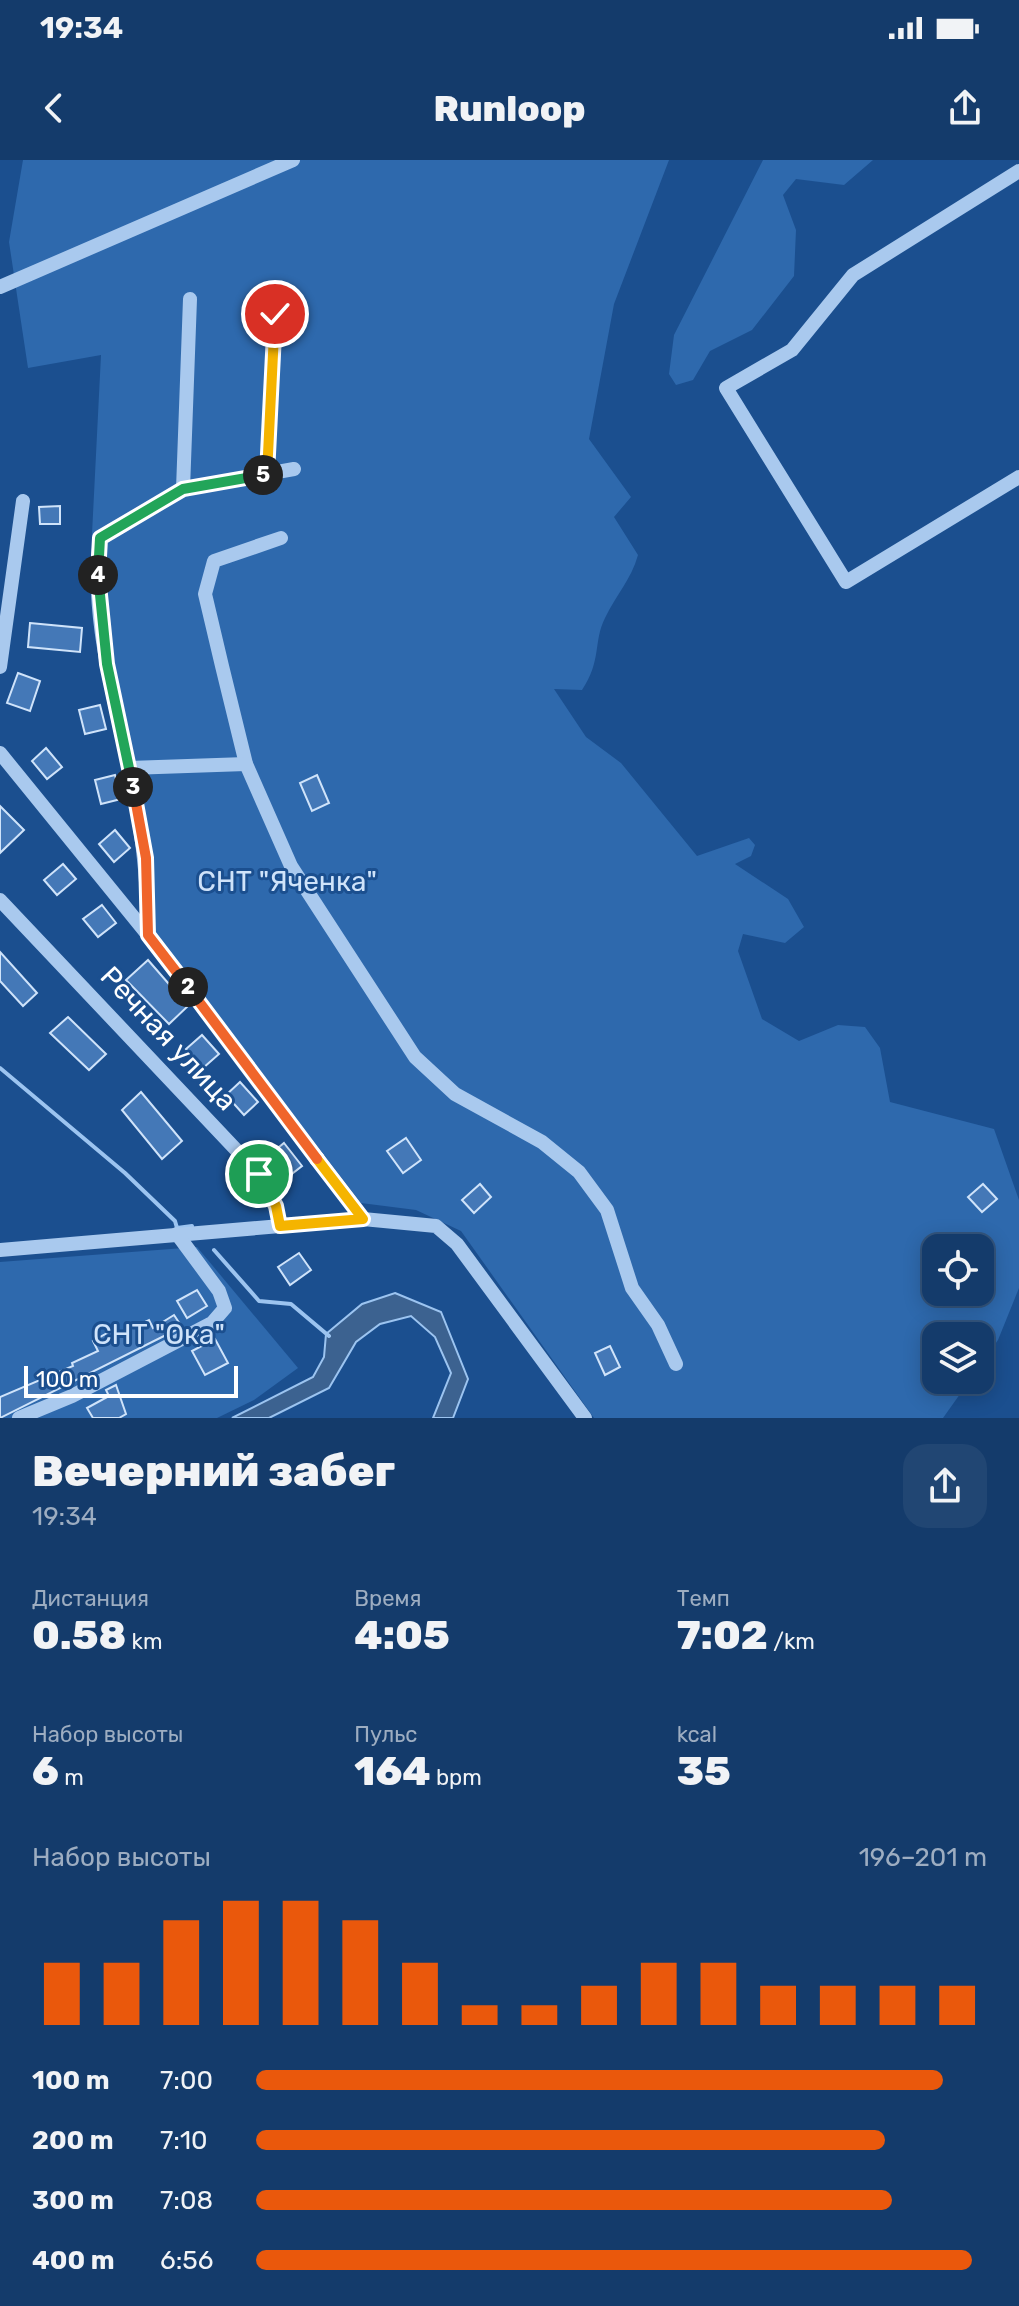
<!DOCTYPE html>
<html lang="ru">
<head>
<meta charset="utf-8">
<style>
  :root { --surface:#143b6b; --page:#214673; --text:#f1f3f6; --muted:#9dadc1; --line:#33557e; --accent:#ea580c }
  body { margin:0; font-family:Rubik,sans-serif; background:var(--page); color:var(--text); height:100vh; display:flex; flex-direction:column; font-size:30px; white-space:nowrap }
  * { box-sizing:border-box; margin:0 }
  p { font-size:26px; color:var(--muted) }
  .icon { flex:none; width:44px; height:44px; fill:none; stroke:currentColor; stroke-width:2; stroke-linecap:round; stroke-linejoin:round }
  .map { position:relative; height:1258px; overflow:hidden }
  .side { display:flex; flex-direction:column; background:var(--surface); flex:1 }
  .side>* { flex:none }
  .controls { position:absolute; left:922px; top:1074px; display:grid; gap:16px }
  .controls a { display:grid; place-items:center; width:72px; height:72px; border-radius:16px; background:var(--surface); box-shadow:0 4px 20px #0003,0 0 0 2px var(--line); font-size:40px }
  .scale { position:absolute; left:24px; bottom:20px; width:214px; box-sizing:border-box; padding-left:8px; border:4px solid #fff; border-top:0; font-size:22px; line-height:28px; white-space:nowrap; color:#fff; -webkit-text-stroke:6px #1b4f8f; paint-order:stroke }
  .pin { position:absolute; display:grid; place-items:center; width:68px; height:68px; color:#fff; margin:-34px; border:4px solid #fff; border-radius:50%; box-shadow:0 2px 8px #0007 }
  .km { position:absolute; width:40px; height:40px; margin:-20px; border-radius:50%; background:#222; color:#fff; font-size:22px; line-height:40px; text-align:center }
  .round { display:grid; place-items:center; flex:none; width:84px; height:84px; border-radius:24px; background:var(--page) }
  .head { display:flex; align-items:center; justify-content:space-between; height:136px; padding:0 32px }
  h1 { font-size:44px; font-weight:800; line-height:60px }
  .stats { display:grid; grid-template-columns:repeat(3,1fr); gap:12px; height:136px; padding:8px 32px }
  .stats div { display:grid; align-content:center }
  .stats b { font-size:40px; font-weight:800 }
  .stats small { font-size:22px; font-weight:400 }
  .stats p { font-size:22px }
  .chart { height:224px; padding:16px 32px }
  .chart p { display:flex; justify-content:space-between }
  .chart svg { width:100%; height:144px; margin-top:8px; stroke:var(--accent); stroke-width:6 }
  ul { padding:0 32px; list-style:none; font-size:26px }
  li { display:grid; grid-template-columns:128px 96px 1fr; align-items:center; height:60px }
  li i { height:20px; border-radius:10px; background:var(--accent) }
  .status { display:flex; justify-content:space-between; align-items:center; height:56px; padding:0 40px; background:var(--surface); direction:ltr }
  .status svg { height:22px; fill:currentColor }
  header { display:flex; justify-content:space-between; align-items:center; height:104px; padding:0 32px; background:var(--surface); font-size:36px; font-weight:800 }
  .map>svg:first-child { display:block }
  .green { fill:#2e69ad; fill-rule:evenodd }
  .water { fill:#3c6290; stroke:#9cc4f0; stroke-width:2 }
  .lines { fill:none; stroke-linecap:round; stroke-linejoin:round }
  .stream { stroke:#9cc4f0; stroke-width:4 }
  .building { fill:#4478b7; stroke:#cfe3fa; stroke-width:2 }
  .minor { stroke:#a9c9ee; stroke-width:14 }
  .split-1-casing { stroke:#fff; stroke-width:16 }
  .split-2-casing { stroke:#fff; stroke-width:16 }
  .split-3-casing { stroke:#fff; stroke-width:16 }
  .split-4-casing { stroke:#fff; stroke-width:16 }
  .split-5-casing { stroke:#fff; stroke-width:16 }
  .split-6-casing { stroke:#fff; stroke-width:16 }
  .split-1 { stroke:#f5b400; stroke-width:10 }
  .split-2 { stroke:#f0652b; stroke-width:10 }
  .split-3 { stroke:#f0652b; stroke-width:10 }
  .split-4 { stroke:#22a559; stroke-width:10 }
  .split-5 { stroke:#22a559; stroke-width:10 }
  .split-6 { stroke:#f5b400; stroke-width:10 }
  .labels { text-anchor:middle; stroke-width:6; stroke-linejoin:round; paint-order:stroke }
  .park-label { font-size:28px; fill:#cfe3fa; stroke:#1b4f8f }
  .street-label { font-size:28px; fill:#fff; stroke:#1b4f8f }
</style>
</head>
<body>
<div class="status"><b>19:34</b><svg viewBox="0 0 49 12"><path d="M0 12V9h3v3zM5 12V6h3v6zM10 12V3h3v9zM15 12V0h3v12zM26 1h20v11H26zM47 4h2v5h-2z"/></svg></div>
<header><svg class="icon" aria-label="back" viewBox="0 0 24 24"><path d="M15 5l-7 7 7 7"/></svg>Runloop<svg class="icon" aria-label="share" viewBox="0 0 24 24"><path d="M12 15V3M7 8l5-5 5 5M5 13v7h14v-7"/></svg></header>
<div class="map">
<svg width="1019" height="1258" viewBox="0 0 1019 1258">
  <rect width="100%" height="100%" fill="#1b4f8f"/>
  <g class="green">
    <path d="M23 0H669L614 144 589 279 631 337 614 357 638 395C631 420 616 435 605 458 593 482 602 500 582 530L554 529 586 577 621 603 697 696 749 678 755 685 751 696 735 704 788 739 804 767 785 783 743 774 738 791 762 859 799 881 838 865 865 867 880 888 890 942 994 969 1019 1040V1128L998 1180 980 1206V1176H936V1220H970L943 1258H594L461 1071 416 1050 361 1043 156 776 92 374 101 195 28 208 9 82ZM936 1088H980V1132H936Z"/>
    <path d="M763 0H873L844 25 796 19 783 35 796 70 794 116 752 170 710 191 693 220 676 225 669 214 674 175Z"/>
    <path d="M197 1087 298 1208 254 1240 217 1258H0V1102Z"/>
  </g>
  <path class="water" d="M395 1133 441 1152 468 1219 453 1258H433L451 1213 435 1177 411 1156 380 1164 356 1182 329 1228 269 1258H232L313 1217 324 1197 326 1174 362 1144Z"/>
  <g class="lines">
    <g class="stream">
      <path d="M0 908 125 1013 175 1061 177 1068 192 1066"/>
      <path d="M214 1090 259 1141 291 1144 329 1176"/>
    </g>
  </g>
  <g class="building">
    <path d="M60 346V364H40L39 347Z"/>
    <path d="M30 463 82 468 80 492 28 487Z"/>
    <path d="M18 513 40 521 30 551 7 543Z"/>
    <path d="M100 545 106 569 85 574 79 550Z"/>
    <path d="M46 588 62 607 47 619 32 601Z"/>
    <path d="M115 615 121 639 101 644 95 620Z"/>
    <path d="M317 615 329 643 312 651 300 623Z"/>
    <path d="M0 646 24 670 0 693Z"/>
    <path d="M115 670 130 688 114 702 99 684Z"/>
    <path d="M63 704 76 719 57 735 44 720Z"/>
    <path d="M102 745 116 763 98 777 83 759Z"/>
    <path d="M0 792 37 833 23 846 0 821Z"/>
    <path d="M148 800 188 846 169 864 126 820Z"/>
    <path d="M68 857 106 894 89 910 50 873Z"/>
    <path d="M202 875 219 894 203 908 186 889Z"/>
    <path d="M240 922 258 942 244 955 226 935Z"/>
    <path d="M141 932 182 981 162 999 122 950Z"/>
    <path d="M406 978 421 1000 403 1013 387 991Z"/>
    <path d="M284 983 302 1006 284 1020 267 997Z"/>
    <path d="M480 1024 491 1037 474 1053 462 1040Z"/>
    <path d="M983 1024 997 1039 982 1052 968 1037Z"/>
    <path d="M299 1093 311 1110 290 1125 278 1107Z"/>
    <path d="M197 1130 207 1146 187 1158 177 1141Z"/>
    <path d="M174 1155 182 1167 0 1258V1237L73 1206 72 1203 98 1191 93 1181 111 1171 113 1177 149 1160 153 1168Z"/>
    <path d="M215 1179 228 1203 205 1215 192 1191Z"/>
    <path d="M610 1186 620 1207 605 1215 595 1193Z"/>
    <path d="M116 1225 126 1254 119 1258H93L87 1248 109 1236 106 1230Z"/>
  </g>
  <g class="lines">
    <g class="minor">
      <path d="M1019 11 853 115 792 190 726 228 846 422 1019 317"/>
      <path d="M0 127 293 0"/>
      <path d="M267 314 275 154"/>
      <path d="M183 329 190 139"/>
      <path d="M281 378 214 401 205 434 222 506 246 604 291 706 415 897 455 934 542 982 579 1012 607 1050 632 1128 658 1165 676 1204"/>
      <path d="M0 507 23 341"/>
      <path d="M0 593 148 775 363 1059"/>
      <path d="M129 608 246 604"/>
      <path d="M0 740 259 1014 276 1046 280 1066"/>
      <path d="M148 775C148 716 141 660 128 604 113 532 90 452 100 378L183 329 294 309"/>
      <path d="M0 1090 363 1059 436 1066 457 1084 585 1258"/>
      <path d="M19 1258 72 1236 212 1163 225 1148 219 1131 177 1074"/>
    </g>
  </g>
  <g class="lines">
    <defs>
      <path id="split-1" d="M259 1014 276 1046 280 1066 363 1059 317 999"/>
      <path id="split-2" d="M188 827 317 999"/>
      <path id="split-3" d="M133 627 146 698 148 775 188 827"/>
      <path id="split-4" d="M98 415 107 504 133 627"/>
      <path id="split-5" d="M98 415 100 378 183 329 263 315"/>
      <path id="split-6" d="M263 315 267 314 275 154"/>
    </defs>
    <use href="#split-1" class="split-1-casing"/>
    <use href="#split-2" class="split-2-casing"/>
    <use href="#split-3" class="split-3-casing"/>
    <use href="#split-4" class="split-4-casing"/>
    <use href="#split-5" class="split-5-casing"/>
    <use href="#split-6" class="split-6-casing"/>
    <use href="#split-1" class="split-1"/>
    <use href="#split-2" class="split-2"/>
    <use href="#split-3" class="split-3"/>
    <use href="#split-4" class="split-4"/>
    <use href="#split-5" class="split-5"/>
    <use href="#split-6" class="split-6"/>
  </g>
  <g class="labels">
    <g class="park-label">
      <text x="287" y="731">СНТ "Яченка"</text>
      <text x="159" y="1184">СНТ "Ока"</text>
    </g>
    <g class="street-label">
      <text transform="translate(169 878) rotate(47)" y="10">Речная улица</text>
    </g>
  </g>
</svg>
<div class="controls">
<a><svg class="icon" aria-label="locate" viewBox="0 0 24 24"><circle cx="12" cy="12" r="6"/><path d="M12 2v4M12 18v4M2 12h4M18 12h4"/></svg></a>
<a><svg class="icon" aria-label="layers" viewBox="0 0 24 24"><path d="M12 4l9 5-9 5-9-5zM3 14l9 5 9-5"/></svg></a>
</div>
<div class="scale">100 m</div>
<div class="pin" style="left:259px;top:1014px;background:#1e9e55"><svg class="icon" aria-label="arrive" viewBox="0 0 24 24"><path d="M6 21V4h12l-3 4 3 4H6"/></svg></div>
<div class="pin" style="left:275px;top:154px;background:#d93025"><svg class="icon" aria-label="check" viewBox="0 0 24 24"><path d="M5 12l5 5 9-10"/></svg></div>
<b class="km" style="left:188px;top:827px">2</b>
<b class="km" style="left:133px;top:627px">3</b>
<b class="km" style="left:98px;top:415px">4</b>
<b class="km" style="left:263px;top:315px">5</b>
</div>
<section class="side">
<div class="head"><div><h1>Вечерний забег</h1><p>19:34</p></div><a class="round"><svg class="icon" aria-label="share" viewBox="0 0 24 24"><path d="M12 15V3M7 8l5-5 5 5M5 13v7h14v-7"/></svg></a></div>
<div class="stats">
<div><p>Дистанция</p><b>0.58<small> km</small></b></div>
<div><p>Время</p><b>4:05</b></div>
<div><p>Темп</p><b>7:02<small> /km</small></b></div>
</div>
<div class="stats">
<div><p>Набор высоты</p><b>6<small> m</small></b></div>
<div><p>Пульс</p><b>164<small> bpm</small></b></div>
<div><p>kcal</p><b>35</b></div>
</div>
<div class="chart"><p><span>Набор высоты</span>196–201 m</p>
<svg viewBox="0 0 160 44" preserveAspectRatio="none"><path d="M5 44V25M15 44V25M25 44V12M35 44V6M45 44V6M55 44V12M65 44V25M75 44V38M85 44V38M95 44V32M105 44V25M115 44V25M125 44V32M135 44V32M145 44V32M155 44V32"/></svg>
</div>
<ul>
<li><b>100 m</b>7:00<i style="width:94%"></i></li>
<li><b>200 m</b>7:10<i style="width:86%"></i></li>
<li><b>300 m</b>7:08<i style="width:87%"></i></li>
<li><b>400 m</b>6:56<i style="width:98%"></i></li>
</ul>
</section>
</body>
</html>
